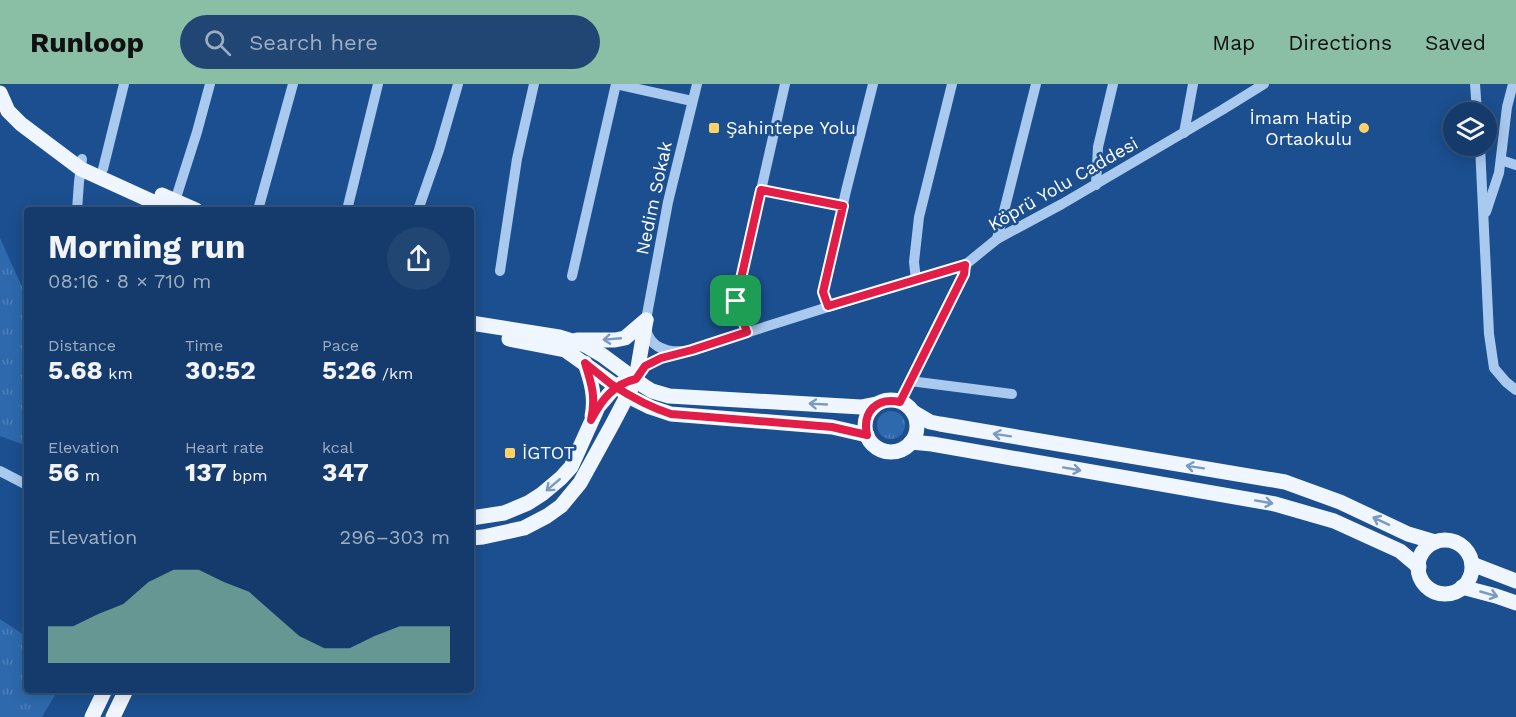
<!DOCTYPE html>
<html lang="en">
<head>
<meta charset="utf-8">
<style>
  :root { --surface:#143b6b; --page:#214673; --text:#f1f3f6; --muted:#9dadc1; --line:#33557e; --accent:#8abfa5 }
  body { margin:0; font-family:"Work Sans",sans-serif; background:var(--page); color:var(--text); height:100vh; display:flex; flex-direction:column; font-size:22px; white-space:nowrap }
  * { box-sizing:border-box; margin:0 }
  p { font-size:20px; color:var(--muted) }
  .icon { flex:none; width:33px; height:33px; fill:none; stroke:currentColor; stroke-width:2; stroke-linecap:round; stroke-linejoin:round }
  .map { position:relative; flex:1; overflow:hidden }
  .details { position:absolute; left:24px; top:123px; width:450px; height:486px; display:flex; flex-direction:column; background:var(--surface); border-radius:6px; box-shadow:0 3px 15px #0003,0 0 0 2px var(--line) }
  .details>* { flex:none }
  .buttons { position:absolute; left:1443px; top:18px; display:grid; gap:12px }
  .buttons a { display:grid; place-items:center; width:54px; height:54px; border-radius:50%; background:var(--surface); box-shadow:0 3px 15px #0003,0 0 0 2px var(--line); font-size:30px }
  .pin { position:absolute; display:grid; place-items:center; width:51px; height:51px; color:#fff; margin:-26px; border-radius:12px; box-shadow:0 3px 9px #0006 }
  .round { display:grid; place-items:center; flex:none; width:63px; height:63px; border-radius:32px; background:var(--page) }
  .head { display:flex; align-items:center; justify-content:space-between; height:102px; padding:0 24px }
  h1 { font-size:33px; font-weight:700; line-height:45px }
  .metrics { display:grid; grid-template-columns:repeat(3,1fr); gap:9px; height:102px; padding:6px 24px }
  .metrics div { display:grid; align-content:center }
  .metrics b { font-size:26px; font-weight:700 }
  .metrics small { font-size:16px; font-weight:400 }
  .metrics p { font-size:16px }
  .chart { height:168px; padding:12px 24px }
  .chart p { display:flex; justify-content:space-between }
  .chart svg { width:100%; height:108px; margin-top:6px; fill:var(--accent); opacity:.7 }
  header { display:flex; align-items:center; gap:36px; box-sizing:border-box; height:84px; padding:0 30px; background:var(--accent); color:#111 }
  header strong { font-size:28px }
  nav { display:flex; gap:33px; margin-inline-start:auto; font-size:21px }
  .search { width:420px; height:54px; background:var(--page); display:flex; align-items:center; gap:15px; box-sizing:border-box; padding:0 21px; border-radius:33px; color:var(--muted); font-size:22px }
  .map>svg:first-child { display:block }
  .grass { fill:url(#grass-tufts) }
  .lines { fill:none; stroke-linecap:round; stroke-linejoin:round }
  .minor { stroke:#a9c9ee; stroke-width:10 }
  .major { stroke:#f0f6ff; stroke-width:15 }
  .oneway { stroke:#7b9ac1 }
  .route-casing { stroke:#fff; stroke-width:12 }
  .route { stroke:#e11d48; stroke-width:8 }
  .poi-dot { fill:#ffd166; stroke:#1b4f8f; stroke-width:2 }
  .labels { text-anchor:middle; stroke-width:5; stroke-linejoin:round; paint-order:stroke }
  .poi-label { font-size:18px; fill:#fff; stroke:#1b4f8f; text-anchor:start }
  .street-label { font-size:18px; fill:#fff; stroke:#1b4f8f }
</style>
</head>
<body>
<header>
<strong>Runloop</strong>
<div class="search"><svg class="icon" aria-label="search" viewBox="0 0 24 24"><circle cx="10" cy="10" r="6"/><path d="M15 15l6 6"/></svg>Search here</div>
<nav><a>Map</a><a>Directions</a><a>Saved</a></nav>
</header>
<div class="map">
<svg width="1516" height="633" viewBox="0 0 1516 633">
  <defs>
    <pattern id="grass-tufts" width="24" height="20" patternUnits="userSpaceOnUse" patternTransform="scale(1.5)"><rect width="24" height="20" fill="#2e69ad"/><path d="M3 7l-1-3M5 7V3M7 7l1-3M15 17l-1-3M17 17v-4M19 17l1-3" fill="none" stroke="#4d80b9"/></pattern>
  </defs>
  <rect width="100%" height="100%" fill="#1b4f8f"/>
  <g class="grass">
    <path d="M0 154 27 214V362L0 352Z"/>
    <circle cx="891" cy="341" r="14"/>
    <path d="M0 535 27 553V606H58L42 633H0Z"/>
  </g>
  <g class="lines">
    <g class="minor">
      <path d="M616 0 692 17"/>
      <path d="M697 0 668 118 646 236C646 240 646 247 648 251 655 268 677 269 692 266L828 223 965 181 997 155 1062 120 1222 26 1264 0"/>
      <path d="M1475 0 1477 28"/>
      <path d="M1184 49 1193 0"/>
      <path d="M1480 62 1489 250 1494 284 1506 298 1516 306"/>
      <path d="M1501 76 1516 81"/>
      <path d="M103 85 124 0"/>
      <path d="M1096 101 1098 63 1113 0"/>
      <path d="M761 106 843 122"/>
      <path d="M175 117 197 48 210 0"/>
      <path d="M77 126 79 98 82 75"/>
      <path d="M258 126 293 0"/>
      <path d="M347 126 378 0"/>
      <path d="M418 126 439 66 458 0"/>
      <path d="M1486 128 1499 89 1507 23 1513 0"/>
      <path d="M997 155 1036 0"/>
      <path d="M500 187 517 75 534 0"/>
      <path d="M572 192 616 0"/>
      <path d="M916 196 914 178 919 133 952 0"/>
      <path d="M828 223 823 209 846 107 873 0"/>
      <path d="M747 248 736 217 785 0"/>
      <path d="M637 291C646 277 662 273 677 269"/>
      <path d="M910 297 1012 310"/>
      <path d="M900 318 964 190 965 181"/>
      <path d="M0 387 27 401"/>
    </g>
    <g class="major">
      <path d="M0 9 8 27 21 40 81 85 171 126"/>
      <path d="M162 111 196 126"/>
      <path d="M471 239 559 253 585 261 602 271 644 302 652 307 669 312 861 323 876 320"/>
      <path d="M509 255 565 266 634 315 650 323 671 330 832 343 867 351"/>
      <path d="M577 256H615L625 254 646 236"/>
      <path d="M585 279C591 297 596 313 592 332"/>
      <circle cx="891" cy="342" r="26"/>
      <path d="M913 328 930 338 940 340 1285 398 1340 418 1408 450 1435 458"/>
      <path d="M911 358 932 360 1275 420 1334 437 1400 467 1419 483"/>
      <path d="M471 434 504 429 528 419 542 410 561 394 571 383 598 323 615 303 624 298"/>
      <path d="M471 454 483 453 524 444 547 432 561 422 580 399 613 339 636 295 646 236"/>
      <circle cx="1445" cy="483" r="27"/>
      <path d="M1472 480 1516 497"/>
      <path d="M1462 503 1496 512 1516 519"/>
      <path d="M92 633 105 606"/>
      <path d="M113 633 126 606"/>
    </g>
  </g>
  <defs><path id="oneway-shaft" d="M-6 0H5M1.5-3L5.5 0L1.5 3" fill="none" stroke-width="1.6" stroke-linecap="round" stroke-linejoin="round" transform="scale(1.5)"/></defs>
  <g class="oneway">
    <use href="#oneway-shaft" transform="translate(612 255) rotate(175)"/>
    <use href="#oneway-shaft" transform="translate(818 320) rotate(-177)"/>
    <use href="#oneway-shaft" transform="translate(1002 351) rotate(-171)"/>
    <use href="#oneway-shaft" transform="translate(1195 383) rotate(-171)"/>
    <use href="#oneway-shaft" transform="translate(1072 385) rotate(10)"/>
    <use href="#oneway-shaft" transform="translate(553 401) rotate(139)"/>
    <use href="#oneway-shaft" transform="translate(1264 418) rotate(10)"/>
    <use href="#oneway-shaft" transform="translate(1381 437) rotate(-155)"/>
    <use href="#oneway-shaft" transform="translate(1489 510) rotate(16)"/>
  </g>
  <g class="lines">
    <defs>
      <path id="route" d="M736 217 747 248 692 266 661 274 645 282 636 295C613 300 601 317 591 336 596 313 592 301 585 279L611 300C631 313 649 323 671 330L832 343 867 351C862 327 877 313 900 318L964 190 965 181 828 222 823 208 843 122 761 106 736 217"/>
    </defs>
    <use href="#route" class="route-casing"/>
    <use href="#route" class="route"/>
  </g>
  <g class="poi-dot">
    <rect x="708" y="38" width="12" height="12" rx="3"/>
    <circle cx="1364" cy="44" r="6"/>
    <rect x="504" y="363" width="12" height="12" rx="3"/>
  </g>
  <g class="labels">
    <g class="poi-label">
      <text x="1352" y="40" text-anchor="end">İmam Hatip<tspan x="1352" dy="21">Ortaokulu</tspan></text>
      <text x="726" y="50">Şahintepe Yolu</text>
      <text x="522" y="375">İGTOT</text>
    </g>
    <g class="street-label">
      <text transform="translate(1063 100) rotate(-30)" y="6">Köprü Yolu Caddesi</text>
      <text transform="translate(654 114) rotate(-78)" y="6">Nedim Sokak</text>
    </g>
  </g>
</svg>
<div class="buttons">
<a><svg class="icon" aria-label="layers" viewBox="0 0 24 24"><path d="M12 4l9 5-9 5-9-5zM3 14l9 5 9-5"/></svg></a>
</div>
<div class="pin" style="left:736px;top:217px;background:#1e9e55"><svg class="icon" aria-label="arrive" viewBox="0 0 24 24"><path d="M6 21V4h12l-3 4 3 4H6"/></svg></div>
<section class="details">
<div class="head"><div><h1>Morning run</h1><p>08:16 · 8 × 710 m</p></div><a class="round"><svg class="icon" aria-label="share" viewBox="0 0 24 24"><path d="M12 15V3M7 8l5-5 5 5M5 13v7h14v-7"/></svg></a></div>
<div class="metrics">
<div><p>Distance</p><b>5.68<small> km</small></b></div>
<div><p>Time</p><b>30:52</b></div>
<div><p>Pace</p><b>5:26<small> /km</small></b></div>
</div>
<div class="metrics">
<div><p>Elevation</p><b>56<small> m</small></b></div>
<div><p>Heart rate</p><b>137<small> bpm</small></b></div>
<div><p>kcal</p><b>347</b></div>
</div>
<div class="chart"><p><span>Elevation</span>296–303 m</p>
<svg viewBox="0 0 160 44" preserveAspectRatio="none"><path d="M0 44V29L10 29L20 24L30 20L40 11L50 6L60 6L70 11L80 15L90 24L100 33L110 38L120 38L130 33L140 29L150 29L160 29V44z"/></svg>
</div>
</section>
</div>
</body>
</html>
